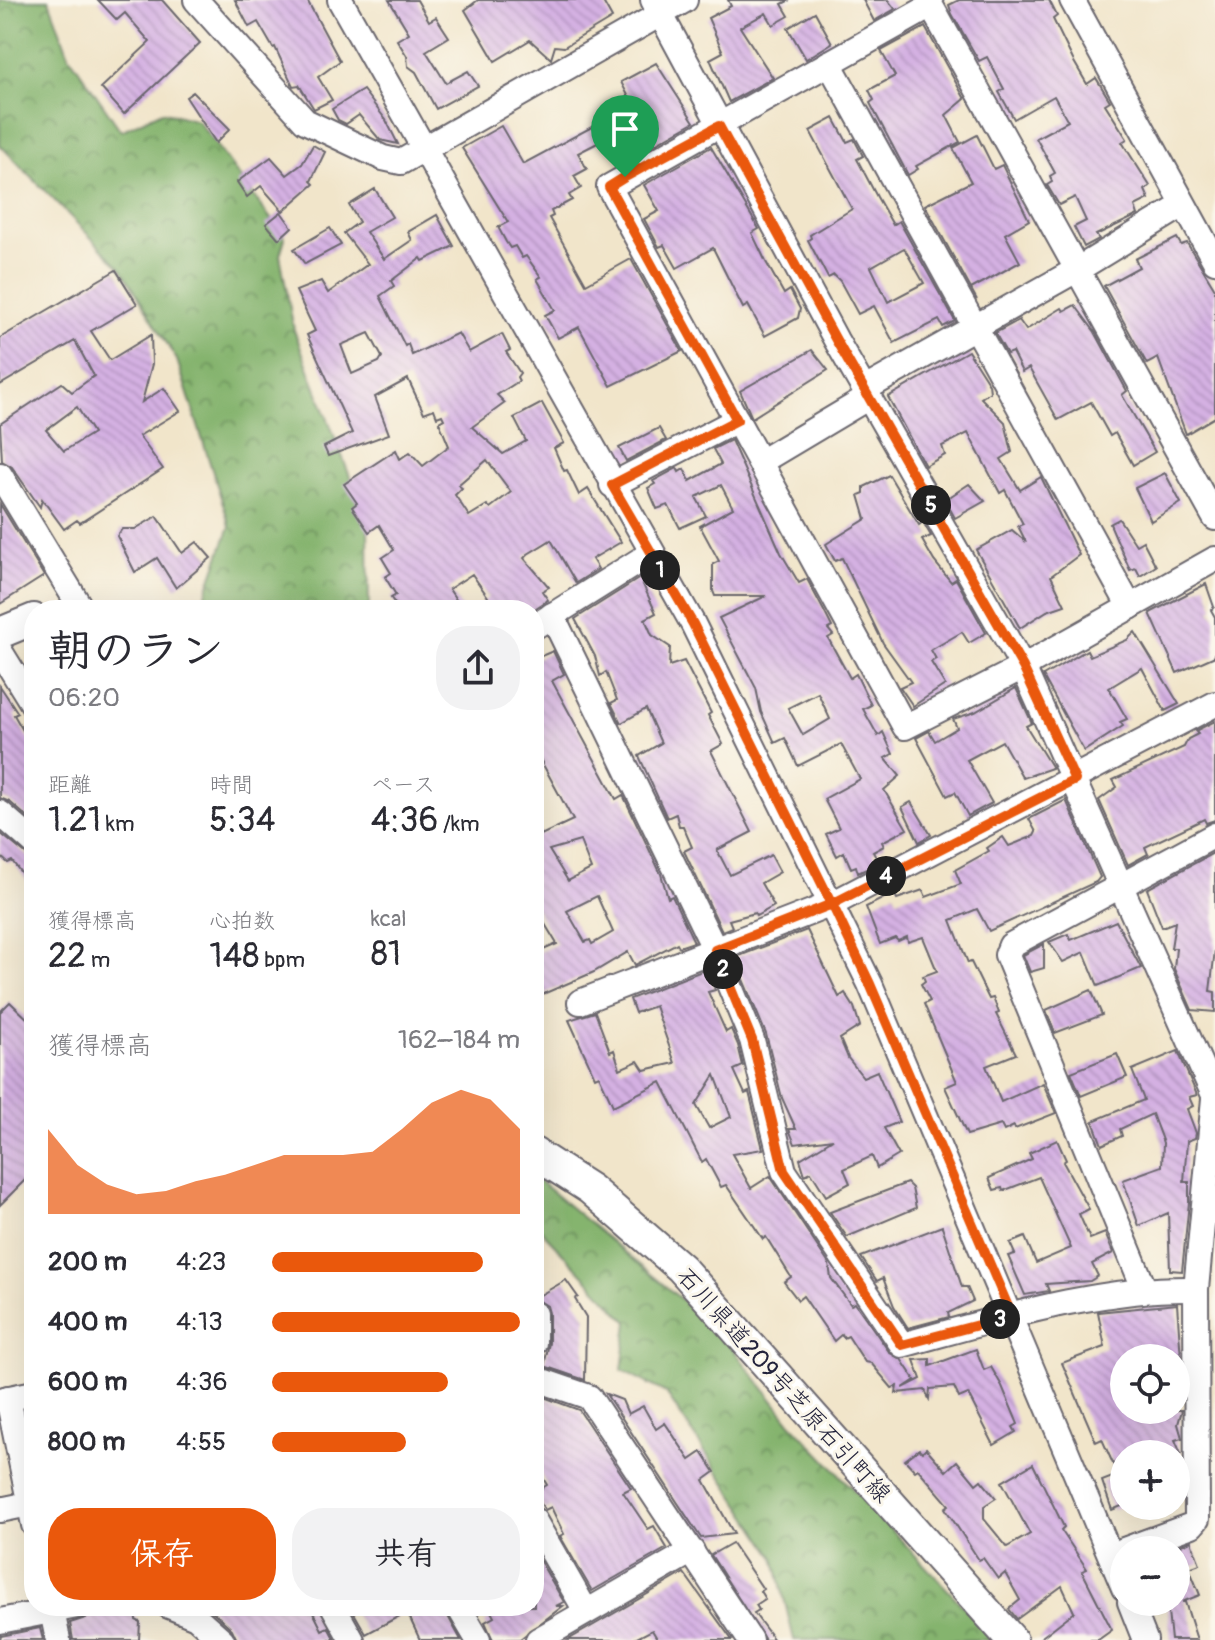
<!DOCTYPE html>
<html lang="ja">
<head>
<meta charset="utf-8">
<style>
  :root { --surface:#fff; --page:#f2f2f3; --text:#2b2b33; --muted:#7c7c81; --accent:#ea580c }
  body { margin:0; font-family:Pangolin,"Klee One",sans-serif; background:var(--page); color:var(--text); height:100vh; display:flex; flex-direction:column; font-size:30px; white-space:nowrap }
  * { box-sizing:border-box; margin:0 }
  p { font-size:26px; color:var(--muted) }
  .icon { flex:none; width:44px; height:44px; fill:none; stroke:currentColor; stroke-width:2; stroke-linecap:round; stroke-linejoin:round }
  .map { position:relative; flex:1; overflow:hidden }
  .side { position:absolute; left:24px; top:600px; width:520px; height:1016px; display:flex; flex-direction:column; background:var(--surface); border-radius:32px; box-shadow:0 8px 32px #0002 }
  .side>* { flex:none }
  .buttons { position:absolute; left:1110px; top:1344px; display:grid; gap:16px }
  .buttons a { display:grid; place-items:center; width:80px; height:80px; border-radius:50%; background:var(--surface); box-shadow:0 8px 32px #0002; font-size:40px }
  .pin { position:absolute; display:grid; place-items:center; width:68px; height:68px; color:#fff; margin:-82px -34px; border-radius:50% 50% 50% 0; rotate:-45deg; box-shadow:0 0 8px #0007 }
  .pin .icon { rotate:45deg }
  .km { position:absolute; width:40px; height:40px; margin:-20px; border-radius:50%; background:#222; color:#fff; font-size:22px; line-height:40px; text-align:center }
  .round { display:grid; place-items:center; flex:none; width:84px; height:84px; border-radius:32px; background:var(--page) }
  .overview { display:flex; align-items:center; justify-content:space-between; height:136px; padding:0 24px }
  h1 { font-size:44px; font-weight:600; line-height:60px }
  .metrics { display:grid; grid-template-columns:repeat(3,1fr); gap:12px; height:136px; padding:8px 24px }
  .metrics div { display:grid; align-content:center }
  .metrics b { font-size:34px; font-weight:600 }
  .metrics small { font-size:22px; font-weight:400 }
  .metrics p { font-size:22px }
  .chart { height:224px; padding:16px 24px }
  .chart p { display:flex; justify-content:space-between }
  .chart svg { width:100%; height:144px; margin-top:8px; fill:var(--accent); opacity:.7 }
  .action { display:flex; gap:16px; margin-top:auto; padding:16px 24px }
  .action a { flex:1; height:92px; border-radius:32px; background:var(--accent); color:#fff; font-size:32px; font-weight:600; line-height:92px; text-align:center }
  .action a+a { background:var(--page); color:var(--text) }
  ul { padding:0 24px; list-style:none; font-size:26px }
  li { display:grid; grid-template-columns:128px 96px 1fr; align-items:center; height:60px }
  li i { height:20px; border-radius:10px; background:var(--accent) }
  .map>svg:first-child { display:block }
  .forest { fill:url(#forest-crowns); stroke:#546b54; stroke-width:2 }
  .building { fill:url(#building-back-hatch); fill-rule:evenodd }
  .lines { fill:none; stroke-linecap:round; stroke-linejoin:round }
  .minor-casing { stroke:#6a666d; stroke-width:28 }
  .major-casing { stroke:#6a666d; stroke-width:34 }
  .minor { stroke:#fff; stroke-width:24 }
  .major { stroke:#fff; stroke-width:30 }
  .route-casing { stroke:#fff; stroke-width:16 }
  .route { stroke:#ea580c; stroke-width:10 }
  .labels { text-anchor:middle; stroke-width:6; stroke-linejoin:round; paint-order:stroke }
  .street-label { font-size:24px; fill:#22223b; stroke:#fbf7ec }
</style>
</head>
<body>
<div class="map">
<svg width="1215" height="1640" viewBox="0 0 1215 1640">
  <defs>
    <pattern id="forest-crowns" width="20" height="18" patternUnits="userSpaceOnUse" patternTransform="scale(2)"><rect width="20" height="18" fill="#85b46e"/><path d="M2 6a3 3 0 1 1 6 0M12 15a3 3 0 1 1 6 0" fill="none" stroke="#6c925c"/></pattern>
    <pattern id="building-back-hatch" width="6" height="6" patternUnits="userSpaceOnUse" patternTransform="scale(2)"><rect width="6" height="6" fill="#d4b0e2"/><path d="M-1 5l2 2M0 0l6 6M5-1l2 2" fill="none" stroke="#b697c3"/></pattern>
  </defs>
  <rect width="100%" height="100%" fill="#fbf7ec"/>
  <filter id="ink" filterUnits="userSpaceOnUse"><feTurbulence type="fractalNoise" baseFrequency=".0125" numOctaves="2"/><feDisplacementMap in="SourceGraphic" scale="16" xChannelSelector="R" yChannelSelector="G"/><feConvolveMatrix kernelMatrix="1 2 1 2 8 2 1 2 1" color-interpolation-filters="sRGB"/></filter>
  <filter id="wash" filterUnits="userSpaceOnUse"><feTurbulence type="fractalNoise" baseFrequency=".006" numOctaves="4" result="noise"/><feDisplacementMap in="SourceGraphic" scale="32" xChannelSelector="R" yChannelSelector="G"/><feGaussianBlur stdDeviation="1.8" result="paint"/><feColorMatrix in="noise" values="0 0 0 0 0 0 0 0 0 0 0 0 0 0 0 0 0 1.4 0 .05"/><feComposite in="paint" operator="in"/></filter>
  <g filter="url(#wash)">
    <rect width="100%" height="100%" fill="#f1e5ca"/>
    <g class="forest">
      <path d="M0 0H49L69 55 121 131 162 111 198 121 285 238 280 255 294 330 368 524 369 610H200L230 526 177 360 121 268 0 145Z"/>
      <path d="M534 1177 718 1330 791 1423 995 1640H794L774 1556 666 1393 622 1370 628 1322 534 1223Z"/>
    </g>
    <g id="blocks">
      <g class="building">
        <path d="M98 0H162L200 43 124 114 101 88 150 42 125 13 117 20Z"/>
        <path d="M235 0H307L340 61 318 77 332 100 314 109 299 85 293 86 275 47 273 48 258 22 249 27Z"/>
        <path d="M389 0H417L429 21 436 17 449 37 426 51 446 83 468 71 478 86 436 109 416 72 408 66 407 56 397 40 409 33Z"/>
        <path d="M478 0H602L612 18 564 47 555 46 551 59 530 40 495 61 465 10Z"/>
        <path d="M728 0H790L782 4 789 16 773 25 766 13 740 27 773 78 729 102 710 59 723 52 708 18 731 6Z"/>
        <path d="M863 0H888L895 9 874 21Z"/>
        <path d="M959 0H1049L1057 16 1053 19 1073 60 1087 84 1096 78 1110 101 1105 104 1127 139 1122 142 1150 186 1145 190 1149 199 1135 206 1138 215 1096 235 1099 239 1084 247 1074 227 1086 221 1075 197 1059 205 1047 185 1052 182 1050 176 1055 173 1036 138 1068 121 1054 96 1014 119 999 92 1004 89 987 57 979 61 952 14 949 5Z"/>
        <path d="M815 12 832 43 806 59 788 28Z"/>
        <path d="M925 27 965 99 946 115 960 142 916 166 918 169 908 175 870 103 874 100 869 90 895 76 881 51Z"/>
        <path d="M656 63 694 122 635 155 625 137 618 141 615 134 578 153 587 169 574 176 581 188 569 195 572 200 551 211 553 216 549 218 586 284 631 259 682 351 611 386 579 327 558 338 545 315 555 310 537 279 541 277 526 256 522 258 515 246 510 248 506 242 498 227 508 222 462 148 501 126 523 164 633 105 621 82Z"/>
        <path d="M363 90 386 120 398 144 380 140 359 115 346 124 338 120 332 109Z"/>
        <path d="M193 92 230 129 216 143 186 97Z"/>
        <path d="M834 118 847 142 854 139 863 156 857 159 877 197 893 225 899 221 955 321 943 327 939 320 894 343 874 306 858 314 840 281 834 275 828 278 808 240 811 238 810 235 852 209 810 131ZM904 248 924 283 888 302 871 267Z"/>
        <path d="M977 135 994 169 1002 165 1029 220 1005 234 1020 262 971 289 977 300 925 205 971 182 953 148Z"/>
        <path d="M313 145 325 152 311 181 314 184 283 211 261 186 247 197 237 182 271 157 287 175 302 164Z"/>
        <path d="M711 147 759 229 752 233 766 262 784 294 790 290 800 309 798 318 765 336 748 305 743 308 713 248 677 268 664 245 659 247 644 219 659 211 644 185Z"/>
        <path d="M375 189 392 217 366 232 384 259 412 240 408 232 437 215 454 246 423 261 421 258 391 281 394 286 380 296 405 346 408 344 412 355 458 333 469 352 502 334 510 350 506 352 520 373 517 377 519 381 497 395 505 403 472 427 503 454 526 441 514 418 542 403 564 443 554 448 564 471 567 470 579 495 588 489 621 542 592 559 598 569 576 583 551 540 528 554 524 558 549 587 542 591 548 600 533 610H477L488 597 472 574 449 589 463 610H399L391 598 396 595 385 577 391 573 382 558 394 550 379 525 369 532 352 507 357 503 344 484 396 450 400 459 410 452 423 466 449 446 439 422 444 419 442 415 437 417 434 409 424 413 408 379 375 397 389 434 328 456 324 447 352 433 307 335 315 331 296 291 321 281 328 293 368 264 344 233 359 222 349 205ZM369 333 382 357 379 362 352 374 341 345ZM487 460 511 492 490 508 487 505 469 516 455 495 462 488 458 485Z"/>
        <path d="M281 212 292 227 279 239 266 224Z"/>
        <path d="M330 228 341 245 305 264 294 249Z"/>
        <path d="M1177 238 1181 245 1187 243 1215 289V417L1186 434 1158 358 1147 364 1104 286 1139 267 1135 259Z"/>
        <path d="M116 270 137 304 91 331 110 360 151 335 152 364 142 402 164 388 180 411 139 436 163 469 80 523 77 520 64 529 42 499 40 507 12 467 2 461 0 424 62 383 72 392 94 376 75 341 0 385V338ZM77 407 93 433 64 451 46 430Z"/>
        <path d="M1075 305 1095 332 1127 391 1122 395 1155 452 1133 465 1115 433 1110 436 1091 402 1058 420 1029 368 1022 372 1012 352 1007 354 995 333 1019 320 1026 330 1062 308 1064 311Z"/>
        <path d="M812 350 828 370 752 418 740 391Z"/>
        <path d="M968 351 989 384 990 392 981 398 1005 422 1012 452 1001 459 1020 490 1041 477 1079 555 1051 576 1065 605 1047 611 1020 628 976 550 1012 530 1026 542 1018 526 1023 524 1005 490 1000 493 968 433 942 446 945 455 925 466 888 397Z"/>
        <path d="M659 428 666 440 626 461 619 448Z"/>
        <path d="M731 440 781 553 799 583 807 579 824 611 832 627 828 629 833 635 828 638 850 678 856 674 871 705 863 709 878 736 883 732 887 741 893 754 885 758 900 776 884 790 907 829 882 842 884 846 873 852 879 863 858 873 856 866 851 868 844 852 837 856 826 834 839 828 824 799 860 779 841 744 798 766 785 738 775 743 761 712 756 688 719 618 766 596H715L713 591V564L719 561 700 526 733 508 721 485 696 497 706 516 680 528 668 505 657 509 648 488 655 484 653 481 677 468 679 472 684 469 690 481 721 464 713 449ZM818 693 830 719 803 735 788 708Z"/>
        <path d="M1165 473 1181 503 1151 521 1135 488Z"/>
        <path d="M889 475 919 525 923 522 931 536 922 540 934 561 951 582 956 579 986 633 969 643 962 632 931 650 936 659 931 662 945 685 913 706 900 687 911 682 883 643 842 558 835 561 826 544 866 519 859 495 864 493V487Z"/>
        <path d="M969 484 985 501 955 518 945 500Z"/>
        <path d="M0 504 44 576 0 604Z"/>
        <path d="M157 516 182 553 197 542 211 558 176 588 157 558 135 572 117 536 122 529H135Z"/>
        <path d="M1119 519 1136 545 1143 541 1156 566 1140 576 1136 568 1130 570 1110 524Z"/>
        <path d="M640 578 656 613 645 619 652 635 670 647 669 666 684 661 711 713 708 715 723 744 711 751 752 832 717 850 730 875 771 855 780 872 761 883 774 906 756 916 755 913 729 920 732 927 722 931 684 851 692 847 683 826H679L676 814 667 818 639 756 661 743 646 709 621 723 611 703 617 700 606 672 600 676 595 656 575 619Z"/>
        <path d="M1206 584 1214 607 1211 610 1215 617V656L1177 673 1150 613Z"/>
        <path d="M1135 632 1179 704 1165 711 1142 668 1109 688 1127 719 1120 722 1123 726 1084 751 1043 676 1087 650 1090 656 1127 640Z"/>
        <path d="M553 651 564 674 552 681 616 799 623 795 661 874 668 898 672 896 694 942 679 947 677 943 635 965 628 952 594 972 541 995 534 982V954L557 944 534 906V824L541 835 573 820 534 748V659ZM580 841 591 869 568 881 549 850ZM597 896 613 932 592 944 590 940 585 942 567 911Z"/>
        <path d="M0 686 18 713 14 715 28 739 34 735V823L10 802 0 798Z"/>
        <path d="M1016 688 1032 723 1026 726 1052 768 1023 778 1002 741 967 760 992 803 968 816 955 792 947 796 916 738 929 731 935 741 957 728 953 719 975 712Z"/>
        <path d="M1215 721V820L1206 823 1204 819 1145 847 1148 854 1128 865 1099 800 1117 787 1113 780 1184 747 1188 739 1198 734 1195 731Z"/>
        <path d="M1066 800 1100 877 1096 882 989 931 977 909 951 920 968 963 971 962 989 999 993 998 999 1013 996 1014 1016 1054 986 1066 1001 1102 1043 1083 1056 1113 1015 1129 1014 1126 1004 1131 1001 1125 967 1135 945 1087 957 1082 924 1004 930 1001 921 984 925 981 923 976 937 971 923 937 908 942 907 937 898 941 895 938 880 944 866 907 894 893 897 899 923 890 926 897 961 884 955 870 989 851 987 848 1003 837 1009 846 1034 836 1036 832 1029 819Z"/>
        <path d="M911 802 931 835 919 842 902 807Z"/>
        <path d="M0 833 34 861V890L12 861 8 863 0 856Z"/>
        <path d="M1215 852V950L1210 991 1215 992V1012L1192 1010 1174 969 1176 948H1171L1175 922 1162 927 1147 889Z"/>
        <path d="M1116 921 1141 968 1098 986 1084 952 1063 962 1049 942 1068 934 1071 940Z"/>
        <path d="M807 930 839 997 845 993 854 1007 860 1026 840 1039 848 1058 863 1077 877 1071 899 1122 884 1128 899 1155 877 1168 872 1156 844 1169 850 1183 826 1196 811 1172 805 1175 800 1159 833 1139 795 1144 789 1129H796L782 1098 766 1034 734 958Z"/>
        <path d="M1044 944V968L1030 972 1023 955Z"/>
        <path d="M707 969 715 990 708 992 726 1032 731 1029 738 1045 743 1066 734 1070 745 1094 749 1092 763 1149 732 1154 751 1188 770 1176 829 1264 831 1278 851 1305 855 1303 890 1353 901 1359 915 1380 903 1388 921 1379 914 1360 930 1359V1366L976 1349 984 1370 991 1367 1002 1386 1018 1424 1013 1427 1016 1432 994 1445 968 1394 959 1398 954 1387 930 1389 929 1399 925 1390 896 1393 897 1386 892 1388 871 1363 865 1362 848 1336 844 1338 842 1334 834 1341 803 1296 798 1300 784 1282 791 1277 766 1237 763 1239 726 1185 721 1187 706 1159 702 1162 661 1082 613 1106 599 1075 595 1077 569 1020 595 1012 610 1052 614 1050 620 1069 638 1061 644 1070 675 1063 655 1006 635 1013 630 999ZM715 1075 731 1117 709 1128 696 1105Z"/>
        <path d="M1091 990 1102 1015 1055 1033 1046 1010Z"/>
        <path d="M10 1002 34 1025V1171L0 1205V1012Z"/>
        <path d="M1178 1051 1197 1095 1189 1097 1193 1106 1187 1109 1196 1133 1195 1138 1187 1141 1184 1182H1189V1202L1182 1271 1170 1270 1168 1213 1139 1226 1123 1180 1162 1166 1163 1143 1152 1114 1120 1129 1122 1136 1102 1145 1093 1121 1144 1100 1132 1070Z"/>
        <path d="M1117 1054 1127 1077 1081 1096 1071 1072Z"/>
        <path d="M1057 1140 1066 1160 1063 1162 1089 1209 1079 1214 1090 1239 1105 1233 1113 1253 1092 1264 1098 1276 1090 1281 1046 1284 1049 1291 1025 1295 1008 1256 1015 1254 1010 1243 1025 1237 1036 1263 1071 1248 1039 1177 1003 1191 1002 1188 994 1190 989 1178 1032 1159 1029 1153Z"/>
        <path d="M907 1183 912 1188 916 1208 847 1237 830 1212Z"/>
        <path d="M942 1226 962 1287H967L973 1301 948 1313 949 1317 908 1328 894 1306 883 1278 877 1281 861 1257Z"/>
        <path d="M566 1280 578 1297 575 1299 586 1317 585 1380 544 1366 549 1343V1313L547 1306 535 1298Z"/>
        <path d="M1177 1304 1181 1358H1124V1410H1182L1178 1424 1182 1438 1175 1440 1181 1454H1124V1505L1112 1510 1102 1481 1118 1475 1102 1439 1096 1442 1062 1363 1105 1347 1098 1312Z"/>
        <path d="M606 1394 622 1400 628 1414 643 1406 656 1429 665 1423 690 1460 702 1452 715 1472 704 1480 734 1534 701 1538Z"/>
        <path d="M541 1396 579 1410 631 1488 623 1492 648 1529 654 1526 667 1548 592 1591 560 1536 564 1534 551 1507 545 1510 534 1493 547 1485 534 1463V1404L541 1416Z"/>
        <path d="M926 1448 946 1471 957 1461 976 1484 981 1480 996 1498 984 1506V1519L1007 1547 1030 1534 1002 1482 1033 1464 1064 1527 1061 1530 1087 1569 1082 1571 1112 1630 1098 1640H1038L1074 1612 1062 1586 1017 1619 1009 1609 1020 1600 1005 1573 998 1579 983 1558 979 1560 945 1508 949 1505 918 1469 915 1471 905 1460 919 1449 922 1452Z"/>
        <path d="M1191 1541 1200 1564 1189 1568 1200 1595 1182 1602H1185L1197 1640H1171L1167 1602H1176V1547Z"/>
        <path d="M732 1543 763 1589 760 1591 765 1599 756 1605 759 1610 754 1613 774 1640H765L711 1555Z"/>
        <path d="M534 1551 564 1602 556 1606H563L520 1639 493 1640 485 1622 494 1617 488 1606H534Z"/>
        <path d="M684 1573 732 1640H658L652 1630 633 1640H568Z"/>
        <path d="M213 1606H310L322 1630 328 1627 335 1640H237L232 1629 211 1610Z"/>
        <path d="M350 1606H438L444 1609 461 1640H420L407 1612 366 1634Z"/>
        <path d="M114 1609H135L136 1620 140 1622 139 1640H73L70 1623Z"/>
        <path d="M40 1628 43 1640H0L1 1636Z"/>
      </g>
    </g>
  </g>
  <g filter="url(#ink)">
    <use href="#blocks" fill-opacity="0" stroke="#6a666d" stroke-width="2"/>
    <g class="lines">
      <defs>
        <g id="minor">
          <path d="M196 0 305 121 383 158 401 162 685 0"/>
          <path d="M340 0 693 624 870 984 1124 1588"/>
          <path d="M653 0 836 340 1023 667 1214 1095"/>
          <path d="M1072 0 1215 261"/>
          <path d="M829 63 1130 607"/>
          <path d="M865 389 1080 268 1183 205"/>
          <path d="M760 462 869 397"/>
          <path d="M0 475 82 610"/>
          <path d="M612 485 737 420"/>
          <path d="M1215 518 931 6 609 187 905 727 1023 667 1215 559"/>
          <path d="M552 615 715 950 752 1040 784 1171 902 1345C998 1319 1097 1287 1196 1289"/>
          <path d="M534 627 650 554"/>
          <path d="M0 651 34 706"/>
          <path d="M0 813 34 843"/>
          <path d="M580 1002 832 904 1215 704"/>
          <path d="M1144 1288 1007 955 1011 945 1215 835"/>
          <path d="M534 1314V1343"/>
          <path d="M534 1378 589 1397 750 1640"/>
          <path d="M8 1398 34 1525"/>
          <path d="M0 1400 34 1393"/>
          <path d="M0 1510 34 1503"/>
          <path d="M534 1520 586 1611"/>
          <path d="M1124 1550 1192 1525 1197 1519 1196 1289 1215 1088"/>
          <path d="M1130 1602 1145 1640"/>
          <path d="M51 1606 58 1640"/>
          <path d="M169 1606 196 1617 222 1640"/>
          <path d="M333 1606 352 1640"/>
          <path d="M458 1606 478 1640"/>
          <path d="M0 1621 77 1606"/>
          <path d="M538 1640 692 1551"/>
        </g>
        <g id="major">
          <path d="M0 633 34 619"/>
          <path d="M534 1153 590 1189 681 1268 1012 1640"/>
        </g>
      </defs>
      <use href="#minor" class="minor-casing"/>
      <use href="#major" class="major-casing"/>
      <use href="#minor" class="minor"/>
      <use href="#major" class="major"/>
    </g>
  </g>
  <g class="lines" filter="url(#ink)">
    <defs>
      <path id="route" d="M625 177 609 187 737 420 612 485 693 624 832 904 715 950 752 1040 784 1171 902 1345 1012 1316 870 984 832 904 1075 780 1023 667 836 340 719 126 625 177"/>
    </defs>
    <use href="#route" class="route-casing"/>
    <use href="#route" class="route"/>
  </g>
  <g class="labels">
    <g class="street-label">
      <text transform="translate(784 1385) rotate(48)" y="8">石川県道209号芝原石引町線</text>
    </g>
  </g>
</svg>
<div class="buttons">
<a><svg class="icon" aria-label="locate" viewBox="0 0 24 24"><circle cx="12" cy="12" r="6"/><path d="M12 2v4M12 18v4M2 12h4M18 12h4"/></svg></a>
<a>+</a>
<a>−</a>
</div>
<div class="pin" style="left:625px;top:177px;background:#1e9e55"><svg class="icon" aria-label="arrive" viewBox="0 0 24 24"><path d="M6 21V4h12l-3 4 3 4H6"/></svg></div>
<b class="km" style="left:660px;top:570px">1</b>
<b class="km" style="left:723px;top:969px">2</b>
<b class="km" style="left:1000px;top:1319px">3</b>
<b class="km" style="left:886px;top:876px">4</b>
<b class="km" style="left:931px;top:505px">5</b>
<section class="side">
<div class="overview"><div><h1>朝のラン</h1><p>06:20</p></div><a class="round"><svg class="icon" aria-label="share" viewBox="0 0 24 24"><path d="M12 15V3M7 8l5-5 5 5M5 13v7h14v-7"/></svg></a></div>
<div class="metrics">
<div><p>距離</p><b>1.21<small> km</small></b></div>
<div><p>時間</p><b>5:34</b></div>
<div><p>ペース</p><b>4:36<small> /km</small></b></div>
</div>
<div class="metrics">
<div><p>獲得標高</p><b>22<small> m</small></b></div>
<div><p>心拍数</p><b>148<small> bpm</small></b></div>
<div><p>kcal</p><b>81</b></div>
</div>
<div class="chart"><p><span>獲得標高</span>162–184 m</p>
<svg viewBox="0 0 160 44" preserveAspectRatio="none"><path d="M0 44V18L10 29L20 35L30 38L40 37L50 34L60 32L70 29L80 26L90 26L100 26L110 25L120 18L130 10L140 6L150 9L160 18V44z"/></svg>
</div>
<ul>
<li><b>200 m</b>4:23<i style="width:85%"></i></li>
<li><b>400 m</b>4:13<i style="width:100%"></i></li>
<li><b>600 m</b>4:36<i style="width:71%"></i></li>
<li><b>800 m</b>4:55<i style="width:54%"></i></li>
</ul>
<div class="action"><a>保存</a><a>共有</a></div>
</section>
</div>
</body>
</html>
